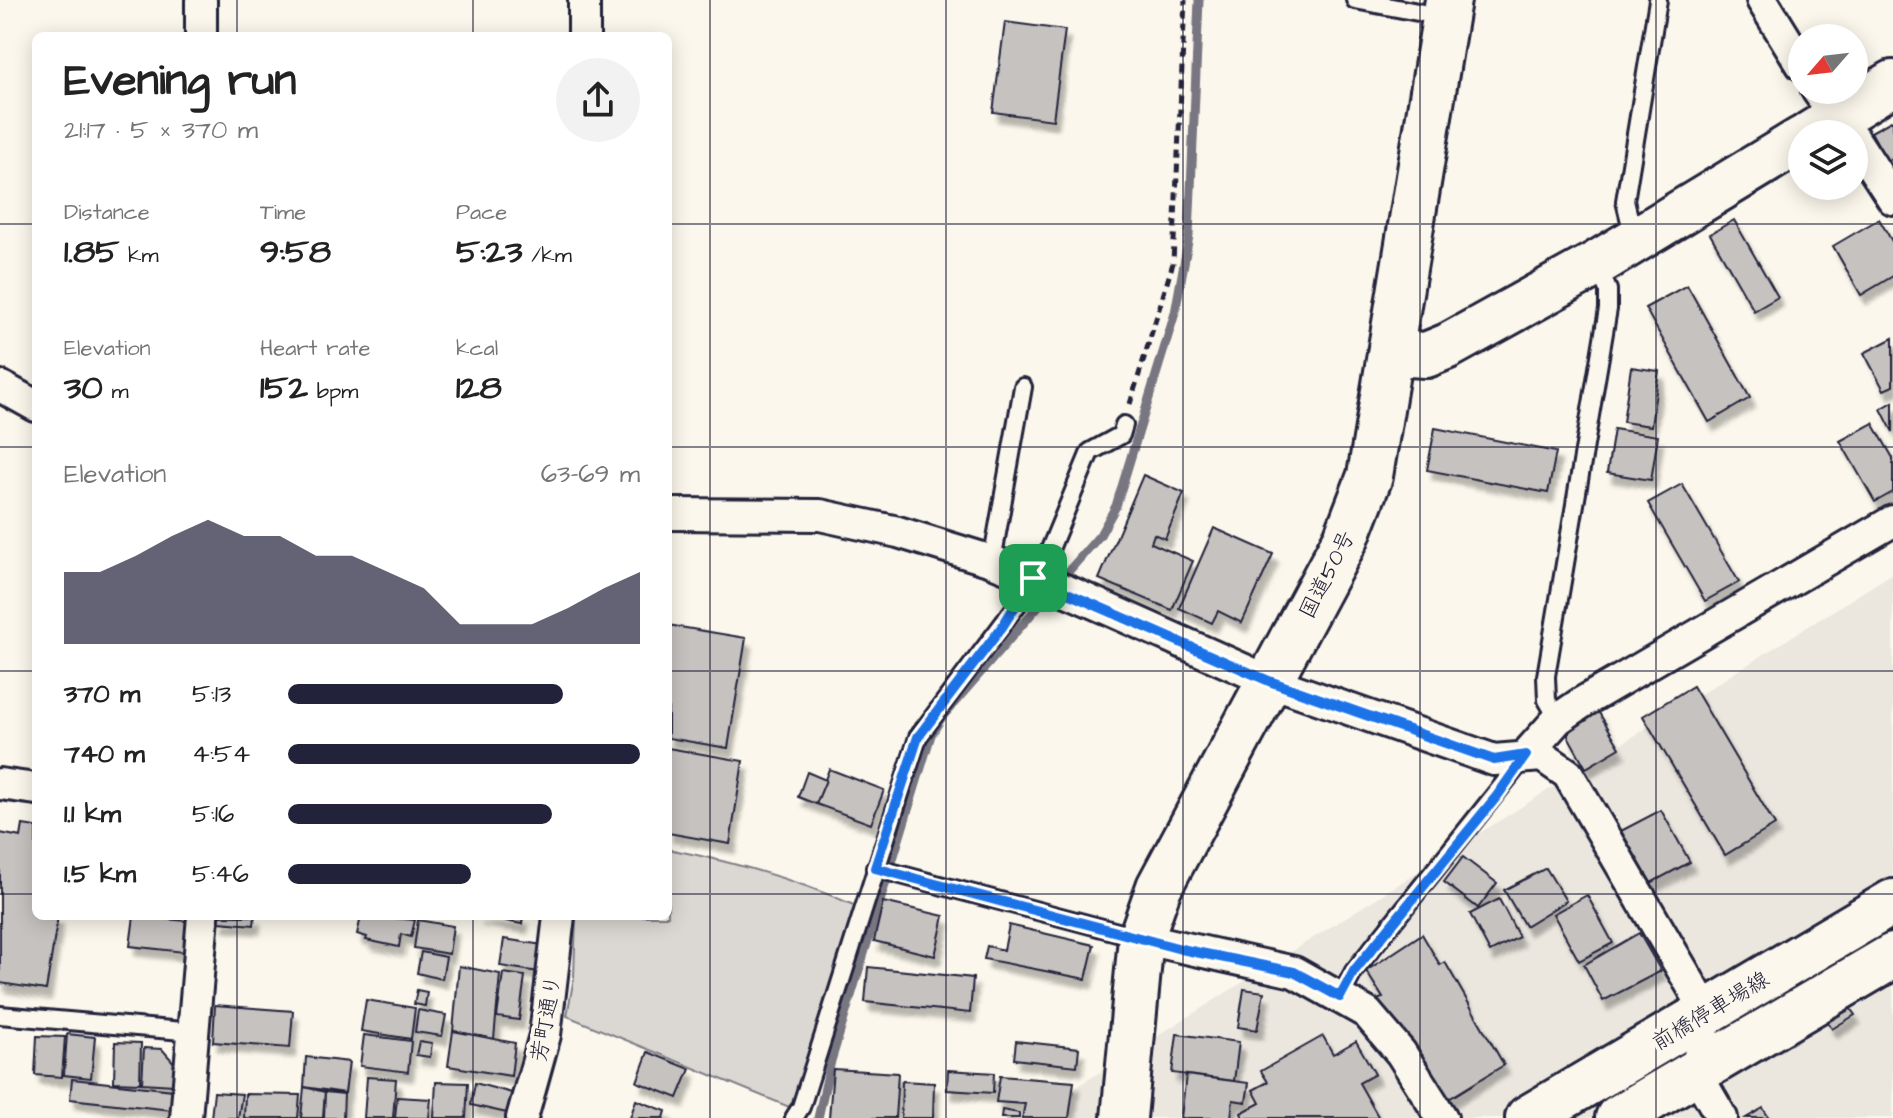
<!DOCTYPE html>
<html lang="en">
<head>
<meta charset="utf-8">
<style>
  :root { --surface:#fff; --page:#f2f2f2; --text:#222; --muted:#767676; --accent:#22223b }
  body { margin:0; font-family:"Architects Daughter","Klee One",sans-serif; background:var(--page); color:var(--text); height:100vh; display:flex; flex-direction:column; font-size:30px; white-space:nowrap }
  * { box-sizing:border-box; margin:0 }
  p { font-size:26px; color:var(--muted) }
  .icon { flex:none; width:44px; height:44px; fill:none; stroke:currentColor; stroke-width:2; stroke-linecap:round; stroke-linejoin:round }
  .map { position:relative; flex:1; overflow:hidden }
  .panel { position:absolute; left:32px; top:32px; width:640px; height:888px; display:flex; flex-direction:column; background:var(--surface); border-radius:12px; box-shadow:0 4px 20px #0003 }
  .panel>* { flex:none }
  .needle { width:52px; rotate:242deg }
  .buttons { position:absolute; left:1788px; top:24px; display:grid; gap:16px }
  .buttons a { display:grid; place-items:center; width:80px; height:80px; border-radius:50%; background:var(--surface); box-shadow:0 4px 20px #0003; font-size:40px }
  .pin { position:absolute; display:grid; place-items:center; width:68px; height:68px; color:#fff; margin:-34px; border-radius:16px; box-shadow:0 4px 12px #0006 }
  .round { display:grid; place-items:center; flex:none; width:84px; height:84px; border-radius:42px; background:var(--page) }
  .headline { display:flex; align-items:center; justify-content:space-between; height:136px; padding:0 32px }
  h1 { font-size:44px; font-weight:800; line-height:60px }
  .figures { display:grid; grid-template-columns:repeat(3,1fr); gap:12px; height:136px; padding:8px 32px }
  .figures div { display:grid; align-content:center }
  .figures b { font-size:34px; font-weight:800 }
  .figures small { font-size:22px; font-weight:400 }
  .figures p { font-size:22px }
  .chart { height:224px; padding:16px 32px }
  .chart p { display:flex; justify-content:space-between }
  .chart svg { width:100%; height:144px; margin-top:8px; fill:var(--accent); opacity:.7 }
  ul { padding:0 32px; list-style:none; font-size:26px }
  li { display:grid; grid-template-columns:128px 96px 1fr; align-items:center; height:60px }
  li i { height:20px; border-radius:10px; background:var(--accent) }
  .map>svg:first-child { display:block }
  .built { fill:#ebe7df }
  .green { fill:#dbd8d3; stroke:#7e7d87; stroke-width:2 }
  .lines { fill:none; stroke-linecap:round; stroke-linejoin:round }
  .stream { stroke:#787681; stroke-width:9 }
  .building { fill:#c6c2c0; stroke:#22223b; stroke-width:2; filter:url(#shadow) }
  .lane-casing { stroke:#22223b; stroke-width:22 }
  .street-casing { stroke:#22223b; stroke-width:36 }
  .secondary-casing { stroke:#22223b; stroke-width:50 }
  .primary-casing { stroke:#22223b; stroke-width:50 }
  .highway-casing { stroke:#22223b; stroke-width:50 }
  .path { stroke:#22223b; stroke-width:5; stroke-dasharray:8 6; stroke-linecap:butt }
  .lane { stroke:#fbf7ec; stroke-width:16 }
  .street { stroke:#fbf7ec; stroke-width:30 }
  .secondary { stroke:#fbf7ec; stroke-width:44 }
  .primary { stroke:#fbf7ec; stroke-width:44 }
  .highway { stroke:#fbf7ec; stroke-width:44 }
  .route-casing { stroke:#fff; stroke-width:16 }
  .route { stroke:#1a73e8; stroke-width:10 }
  .grid { fill:none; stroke:#22223b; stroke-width:2; stroke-opacity:0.55 }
  .labels { text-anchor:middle; stroke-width:8; stroke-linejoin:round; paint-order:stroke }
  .street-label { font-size:22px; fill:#22223b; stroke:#fbf7ec }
</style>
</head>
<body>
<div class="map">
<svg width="1893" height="1118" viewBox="0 0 1893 1118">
  <defs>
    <filter id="shadow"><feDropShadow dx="5" dy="9" stdDeviation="2" flood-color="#0004"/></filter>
  </defs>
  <rect width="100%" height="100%" fill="#fbf7ec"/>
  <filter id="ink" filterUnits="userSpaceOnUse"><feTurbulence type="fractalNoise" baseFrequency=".0125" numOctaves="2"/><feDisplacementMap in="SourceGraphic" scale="16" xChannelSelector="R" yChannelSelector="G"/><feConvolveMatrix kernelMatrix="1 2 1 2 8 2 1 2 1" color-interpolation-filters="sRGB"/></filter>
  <g filter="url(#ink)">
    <path class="built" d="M1893 573V1118H1063L1054 1101Z"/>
    <path class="green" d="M668 849C734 862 795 879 856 906L794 1109 567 1016 574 977 576 916H668Z"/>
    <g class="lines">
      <path class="stream" d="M818 1118 831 1061 931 735 942 717 1100 535 1116 506 1175 313 1189 236 1199 0"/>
    </g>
    <g class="building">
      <path d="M1005 22 1065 30 1053 120 993 112Z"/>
      <path d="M1893 120V158L1887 161 1871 132Z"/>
      <path d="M1879 219 1893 243V276L1861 295 1833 246Z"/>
      <path d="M1734 220 1778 297 1754 311 1710 234Z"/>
      <path d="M1687 285 1750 398 1709 422 1645 308Z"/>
      <path d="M1893 338V386L1884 390 1864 353Z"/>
      <path d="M1631 367 1659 371 1651 426 1623 422Z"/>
      <path d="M1893 402V432L1881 409Z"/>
      <path d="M1873 423 1893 458V492L1875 502 1840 441Z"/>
      <path d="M1435 428 1556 452 1548 493 1427 470Z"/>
      <path d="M1614 429 1658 436 1651 480 1607 473Z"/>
      <path d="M1143 475 1184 493 1165 539 1154 534 1151 543 1193 561 1172 610 1099 579Z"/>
      <path d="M1682 484 1739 582 1705 601 1648 503Z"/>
      <path d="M1214 528 1273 554 1242 623 1218 611 1212 623 1179 608Z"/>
      <path d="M668 625 746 638 728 748 668 738Z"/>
      <path d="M1693 686 1775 825 1725 855 1643 716Z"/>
      <path d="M1598 711 1620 748 1586 768 1568 736 1574 723Z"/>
      <path d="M668 748 743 761 730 844 668 833Z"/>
      <path d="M829 769 884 790 871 824 816 804Z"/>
      <path d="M807 772 826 780 816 804 798 797Z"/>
      <path d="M1661 810 1690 862 1651 883 1621 831Z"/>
      <path d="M23 825 36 827V916H58L46 990 0 983V833L21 837Z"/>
      <path d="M1463 857 1497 883 1478 908 1444 882Z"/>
      <path d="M1546 868 1566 901 1525 926 1504 890Z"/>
      <path d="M1587 895 1613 943 1579 961 1553 914Z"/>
      <path d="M1499 899 1519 937 1490 952 1470 914Z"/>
      <path d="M883 902 944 916 935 956 874 941Z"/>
      <path d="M134 916 187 921 184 952 130 946Z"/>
      <path d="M220 916H255L254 925 219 922Z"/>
      <path d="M371 916 415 920 411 937 401 934 399 947 366 940 367 937 357 934 361 917 371 919Z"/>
      <path d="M477 916H523L522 924Z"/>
      <path d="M418 920 453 926 449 954 414 948Z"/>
      <path d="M1009 925 1094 945 1086 979 984 959 987 946 1004 950Z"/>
      <path d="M1639 933 1661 971 1603 1001 1584 965Z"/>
      <path d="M1422 934 1440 965 1445 962 1504 1065 1447 1100 1437 1079 1428 1084 1376 1000 1383 998 1366 971Z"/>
      <path d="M504 939 543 945 539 972 500 966Z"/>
      <path d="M421 952 446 957 442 979 417 973Z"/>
      <path d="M459 966 500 974 494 1039 453 1031Z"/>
      <path d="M868 967 973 978 970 1013 865 1002Z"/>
      <path d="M503 973 525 976 519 1020 497 1017Z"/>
      <path d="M1244 989 1264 992 1257 1030 1238 1027Z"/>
      <path d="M417 990 427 992 425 1006 414 1004Z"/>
      <path d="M366 1000 415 1008 411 1039 361 1031Z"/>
      <path d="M215 1005 293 1011 290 1048 213 1042Z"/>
      <path d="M1850 1008 1855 1015 1832 1029 1827 1021Z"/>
      <path d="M418 1010 446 1015 442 1036 415 1032Z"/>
      <path d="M453 1031 515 1043 511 1076 448 1066Z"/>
      <path d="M67 1034 95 1037 91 1078 64 1075Z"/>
      <path d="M1177 1034 1239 1042 1234 1081 1172 1073Z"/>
      <path d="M364 1035 411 1041 408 1072 360 1066Z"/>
      <path d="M37 1036 65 1037 62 1077 35 1075Z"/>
      <path d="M1323 1036 1333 1054 1356 1041 1375 1074 1359 1083 1379 1118H1243L1241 1113 1260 1103 1253 1090 1268 1082 1261 1071Z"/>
      <path d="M419 1041 432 1043 430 1057 416 1055Z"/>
      <path d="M1016 1041 1079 1048 1077 1066 1014 1059Z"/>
      <path d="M115 1042 141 1043 140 1083 114 1082Z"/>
      <path d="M144 1048 162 1049 176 1065 174 1085 142 1083Z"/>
      <path d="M648 1052 690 1069 678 1098 637 1082Z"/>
      <path d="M306 1057 349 1062 345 1093 304 1087Z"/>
      <path d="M833 1069 898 1073 895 1118H829Z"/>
      <path d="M948 1070 994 1073 993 1093 947 1090Z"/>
      <path d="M1186 1075 1249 1083 1246 1102 1233 1100 1231 1118H1181Z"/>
      <path d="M1000 1076 1074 1082 1069 1118H1022L1025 1104 996 1102Z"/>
      <path d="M367 1077 396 1079 393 1118H364Z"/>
      <path d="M72 1079 173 1090 171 1110 70 1099Z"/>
      <path d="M902 1081 934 1083 933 1118H901Z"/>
      <path d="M436 1082 468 1083 466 1118H434Z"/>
      <path d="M475 1083 512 1093 507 1113 471 1105Z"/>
      <path d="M304 1087 325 1092 323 1118H301Z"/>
      <path d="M214 1092 242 1094 238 1118H211Z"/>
      <path d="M325 1092 344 1094 343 1118H324Z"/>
      <path d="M245 1094 300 1095 298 1118H244Z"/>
      <path d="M397 1097 431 1099 429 1118H395Z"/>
      <path d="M636 1100 666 1111 664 1118H630Z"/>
      <path d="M1763 1108 1769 1118H1746Z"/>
      <path d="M1002 1110 1019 1113V1118H1001Z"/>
    </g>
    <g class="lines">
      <defs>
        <g id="lane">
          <path d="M1355 0 1444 17"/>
          <path d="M1634 238 1625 201 1658 0"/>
          <path d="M992 561 1023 387"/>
          <path d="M1558 719 1547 700 1546 676 1608 309V290L1597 265"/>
          <path d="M875 868 1140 938"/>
          <path d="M1340 997 1354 971 1525 757"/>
          <path d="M0 1015 194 1032"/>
          <path d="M794 1118 801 1107 918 737 1026 593 1043 566 1090 452 1121 435 1124 425"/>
        </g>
        <g id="street">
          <path d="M201 0V36"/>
          <path d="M1762 0 1802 65"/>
          <path d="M584 36V0"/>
          <path d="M1817 90 1846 131"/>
          <path d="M1854 139 1893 199"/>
          <path d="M0 386 36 406"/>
          <path d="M668 514 820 515 898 532 992 561 1072 593 1269 681 1494 760 1542 756 1568 774 1707 1012 1696 1073 1722 1118"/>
          <path d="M1526 755 1558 719 1583 702 1893 521"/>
          <path d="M0 784 36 789"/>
          <path d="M1141 938 1294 972 1367 1013 1401 1053 1442 1118"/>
          <path d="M186 1118 203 916"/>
          <path d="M522 1118 545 1035 559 916"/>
        </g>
        <g id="secondary">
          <path d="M1810 134 1893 83"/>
          <path d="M1392 353 1426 355 1448 346 1596 264 1802 139"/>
        </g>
        <g id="primary">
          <path d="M1528 1118 1893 902"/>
          <path d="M1618 1118 1893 956"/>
        </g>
        <path id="highway" d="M1124 1118 1141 938 1159 887 1346 538 1370 476 1448 0"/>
      </defs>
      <use href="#lane" class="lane-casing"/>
      <use href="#street" class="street-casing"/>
      <use href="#secondary" class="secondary-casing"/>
      <use href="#primary" class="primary-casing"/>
      <use href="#highway" class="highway-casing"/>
      <path class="path" d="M1130 404 1173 263 1185 0"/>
      <use href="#lane" class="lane"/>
      <use href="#street" class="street"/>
      <use href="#secondary" class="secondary"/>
      <use href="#primary" class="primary"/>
      <use href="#highway" class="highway"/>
    </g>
  </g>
  <g class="lines" filter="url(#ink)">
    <defs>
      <path id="route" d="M1033 578 1269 681 1494 760 1526 755 1497 796 1354 971 1340 997 1294 972 1181 949 875 868 918 737 1002 627Z"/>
    </defs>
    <use href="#route" class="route-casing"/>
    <use href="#route" class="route"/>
  </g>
  <path class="grid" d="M237 0V36M473 0V36M710 0V1118M946 0V1118M1183 0V1118M1420 0V1118M1656 0V1118M0 224H36M668 224H1893M0 447H36M668 447H1893M0 671H36M668 671H1893M0 894H36M668 894H1893M237 916V1118M473 916V1118"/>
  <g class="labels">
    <g class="street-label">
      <text transform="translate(1326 574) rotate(-63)" y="8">国道50号</text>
      <text transform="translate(1710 1010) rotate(-31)" y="8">前橋停車場線</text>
      <text transform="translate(545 1018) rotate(-80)" y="8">芳町通り</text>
    </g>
  </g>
</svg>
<div class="buttons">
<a><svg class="needle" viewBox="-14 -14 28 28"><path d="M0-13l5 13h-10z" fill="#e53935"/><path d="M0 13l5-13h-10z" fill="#767676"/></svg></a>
<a><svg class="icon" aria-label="layers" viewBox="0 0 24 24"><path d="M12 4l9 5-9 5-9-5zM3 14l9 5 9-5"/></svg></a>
</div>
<div class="pin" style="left:1033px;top:578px;background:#1e9e55"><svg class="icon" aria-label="arrive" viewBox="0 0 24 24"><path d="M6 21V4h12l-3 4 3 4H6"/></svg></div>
<section class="panel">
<div class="headline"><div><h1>Evening run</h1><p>21:17 · 5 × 370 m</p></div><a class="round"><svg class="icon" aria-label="share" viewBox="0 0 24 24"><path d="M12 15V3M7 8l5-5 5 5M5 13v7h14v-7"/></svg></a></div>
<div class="figures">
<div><p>Distance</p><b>1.85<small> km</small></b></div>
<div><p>Time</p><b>9:58</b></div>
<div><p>Pace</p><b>5:23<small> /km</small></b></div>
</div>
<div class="figures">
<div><p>Elevation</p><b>30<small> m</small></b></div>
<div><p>Heart rate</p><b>152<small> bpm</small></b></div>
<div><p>kcal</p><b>128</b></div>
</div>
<div class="chart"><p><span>Elevation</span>63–69 m</p>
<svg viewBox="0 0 160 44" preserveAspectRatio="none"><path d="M0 44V22L10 22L20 17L30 11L40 6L50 11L60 11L70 17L80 17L90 22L100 27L110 38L120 38L130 38L140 33L150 27L160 22V44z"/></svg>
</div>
<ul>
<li><b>370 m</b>5:13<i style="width:78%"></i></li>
<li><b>740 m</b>4:54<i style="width:100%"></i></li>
<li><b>1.1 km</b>5:16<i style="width:75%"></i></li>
<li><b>1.5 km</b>5:46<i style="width:52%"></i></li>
</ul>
</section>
</div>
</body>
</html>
